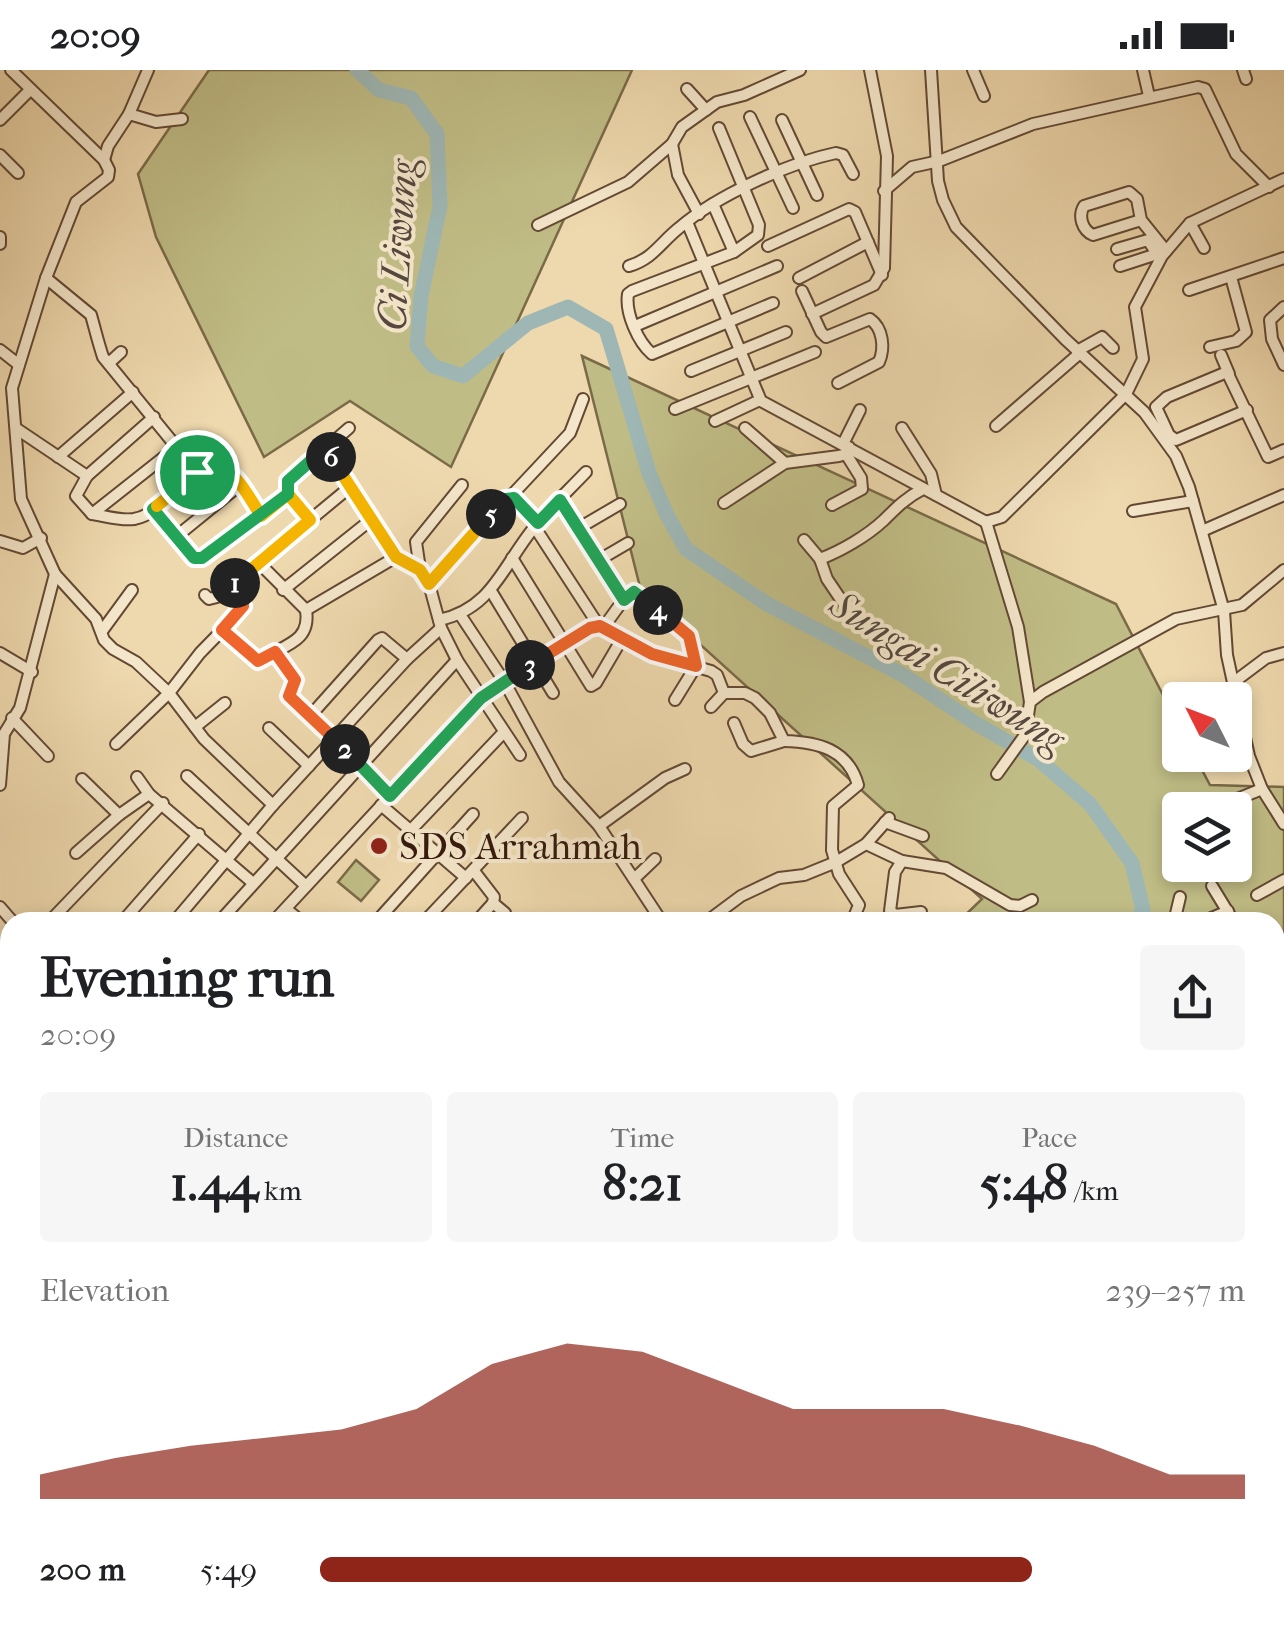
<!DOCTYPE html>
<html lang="en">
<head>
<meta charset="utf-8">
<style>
  :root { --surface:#fff; --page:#f6f6f6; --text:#202124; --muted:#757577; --accent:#8f2418 }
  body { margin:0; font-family:"IM FELL French Canon",serif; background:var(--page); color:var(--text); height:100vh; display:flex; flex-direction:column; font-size:38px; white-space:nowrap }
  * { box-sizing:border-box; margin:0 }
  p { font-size:32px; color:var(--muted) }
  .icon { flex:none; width:55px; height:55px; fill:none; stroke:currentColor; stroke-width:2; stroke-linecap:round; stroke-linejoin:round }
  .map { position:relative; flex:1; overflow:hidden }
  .side { position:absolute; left:0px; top:842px; width:1285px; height:718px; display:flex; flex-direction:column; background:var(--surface); border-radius:30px 30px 0 0; box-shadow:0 5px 15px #0003 }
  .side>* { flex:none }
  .needle { width:65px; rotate:312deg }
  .fabs { position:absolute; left:1162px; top:612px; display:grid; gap:20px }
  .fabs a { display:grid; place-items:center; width:90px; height:90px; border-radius:10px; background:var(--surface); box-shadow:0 5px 15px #0003; font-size:50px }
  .pin { position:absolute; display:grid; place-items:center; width:85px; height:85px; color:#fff; margin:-42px; border:5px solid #fff; border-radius:50%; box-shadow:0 2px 10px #0007 }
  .km { position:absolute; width:50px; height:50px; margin:-25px; border-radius:50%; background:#222; color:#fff; font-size:28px; line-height:50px; text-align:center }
  .round { display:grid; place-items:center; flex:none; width:105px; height:105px; border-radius:10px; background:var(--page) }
  .head { display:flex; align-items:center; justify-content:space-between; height:170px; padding:0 40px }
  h1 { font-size:55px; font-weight:700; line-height:75px }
  .figures { display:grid; grid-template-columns:repeat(3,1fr); gap:15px; height:170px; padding:10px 40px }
  .figures div { display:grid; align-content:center; border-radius:10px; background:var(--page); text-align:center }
  .figures b { font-size:50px; font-weight:700 }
  .figures small { font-size:28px; font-weight:400 }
  .figures p { font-size:28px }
  .chart { height:280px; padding:20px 40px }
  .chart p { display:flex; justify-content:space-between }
  .chart svg { width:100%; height:180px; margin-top:10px; fill:var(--accent); opacity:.7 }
  ul { padding:0 40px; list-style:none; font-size:32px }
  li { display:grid; grid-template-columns:160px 120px 1fr; align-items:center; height:75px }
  li i { height:25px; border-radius:12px; background:var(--accent) }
  .status { display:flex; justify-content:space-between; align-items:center; height:70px; padding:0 50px; background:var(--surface); direction:ltr }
  .status svg { height:28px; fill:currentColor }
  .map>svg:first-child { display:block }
  .green { fill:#c0bc85; stroke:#7a6a48; stroke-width:2.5; fill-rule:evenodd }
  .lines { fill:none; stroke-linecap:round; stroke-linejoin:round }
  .river { stroke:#9eb7b5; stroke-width:15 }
  .minor-casing { stroke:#634934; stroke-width:14 }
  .minor { stroke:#f4e6ca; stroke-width:10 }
  .split-1-casing { stroke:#fff; stroke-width:20 }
  .split-2-casing { stroke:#fff; stroke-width:20 }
  .split-3-casing { stroke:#fff; stroke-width:20 }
  .split-4-casing { stroke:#fff; stroke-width:20 }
  .split-5-casing { stroke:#fff; stroke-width:20 }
  .split-6-casing { stroke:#fff; stroke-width:20 }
  .split-7-casing { stroke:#fff; stroke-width:20 }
  .split-8-casing { stroke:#fff; stroke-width:20 }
  .split-1 { stroke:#f5b400; stroke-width:12 }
  .split-2 { stroke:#f0652b; stroke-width:12 }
  .split-3 { stroke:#22a559; stroke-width:12 }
  .split-4 { stroke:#f0652b; stroke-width:12 }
  .split-5 { stroke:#22a559; stroke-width:12 }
  .split-6 { stroke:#f5b400; stroke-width:12 }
  .split-7 { stroke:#22a559; stroke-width:12 }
  .split-8 { stroke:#f5b400; stroke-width:12 }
  .poi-dot { fill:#8f2418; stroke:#f4e6ca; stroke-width:4 }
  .labels { text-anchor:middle; stroke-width:8; stroke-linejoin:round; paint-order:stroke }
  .poi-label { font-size:38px; fill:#35190c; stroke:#f4e6ca; text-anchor:start }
  .water-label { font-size:40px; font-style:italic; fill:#54483f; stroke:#f4e6ca }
</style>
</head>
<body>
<div class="status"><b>20:09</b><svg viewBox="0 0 49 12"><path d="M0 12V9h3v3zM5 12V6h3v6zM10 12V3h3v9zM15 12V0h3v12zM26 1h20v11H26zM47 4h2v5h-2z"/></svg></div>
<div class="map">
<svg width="1284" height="1558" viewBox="0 0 1284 1558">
  <rect width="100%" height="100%" fill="#eed8ad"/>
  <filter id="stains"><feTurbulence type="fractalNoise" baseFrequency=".002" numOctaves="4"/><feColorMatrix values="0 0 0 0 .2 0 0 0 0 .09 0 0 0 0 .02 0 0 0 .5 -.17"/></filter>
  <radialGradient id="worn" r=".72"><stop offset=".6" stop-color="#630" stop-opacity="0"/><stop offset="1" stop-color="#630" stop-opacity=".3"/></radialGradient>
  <g class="green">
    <path d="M209 0H632L451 397 350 331 264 387 156 167 138 104Z"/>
    <path d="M582 286 1116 534 1180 658V685H1194L1210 715 1284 717V1135L1275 1137V852H958L982 829 641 521ZM1180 740H1235V795H1180Z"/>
    <path d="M356 790 379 810 361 831 338 812Z"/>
    <path d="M783 1550H1129L1131 1558H786Z"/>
  </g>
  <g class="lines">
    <g class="river">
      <path d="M357 0 379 20 411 28 437 64 440 136 421 226 417 276 433 296 463 306 528 253 568 237 606 259 649 403 667 445 686 479 767 534 903 605 975 653 1039 690 1090 734 1132 793 1143 840 1135 852"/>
      <path d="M1055 1550 1056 1558"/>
    </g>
    <defs>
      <g id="minor">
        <path d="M931 0 938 111 943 130 956 157 1065 269 1144 342 1176 386 1189 417 1224 541 1227 585 1249 686 1262 719 1284 754"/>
        <path d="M973 0 984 26"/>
        <path d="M1143 0 1149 26"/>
        <path d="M1243 0 1246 9"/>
        <path d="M687 19 706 40"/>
        <path d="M129 44 156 52 182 49"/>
        <path d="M750 47 793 138"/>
        <path d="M0 50 30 20"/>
        <path d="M782 50 817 125"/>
        <path d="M719 58 759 155 758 165 734 182 632 221 628 224C625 243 638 272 652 284L773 233"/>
        <path d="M672 74 678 105 699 144"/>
        <path d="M0 85 18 103"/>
        <path d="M104 90 108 76 129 44 148 0"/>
        <path d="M884 121 912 97 939 91 1033 54 1198 17 1205 19 1236 84 1269 117"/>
        <path d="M713 134 734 182"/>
        <path d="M1141 150 1137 129 1129 122 1084 136C1078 146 1082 160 1093 165L1141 150 1166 181"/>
        <path d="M687 152 761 331 986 452 1002 447 1126 324 1143 289 1135 237 1162 186 1190 153 1284 109"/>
        <path d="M1190 153 1204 178"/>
        <path d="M538 155 628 112 672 74 682 57 717 32 744 25 800 0"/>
        <path d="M0 167V174"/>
        <path d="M768 176 849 139 855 142 882 205"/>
        <path d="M1117 179 1148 170 1157 184 1120 196"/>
        <path d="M629 196C653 189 661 172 679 158 716 126 788 93 836 83L843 85 853 104"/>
        <path d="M46 208 91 245C95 259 98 272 103 287L197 402"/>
        <path d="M799 208 868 172"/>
        <path d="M1189 220 1284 188"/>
        <path d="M802 221 821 262 826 267 870 249C883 258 885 278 879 292L838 313"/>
        <path d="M1284 237 1270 250 1272 269 1284 295"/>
        <path d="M812 244 874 215 884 198 887 86 870 0"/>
        <path d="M635 256 777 196"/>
        <path d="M1210 277 1236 271 1246 262 1231 207"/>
        <path d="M0 280 18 294"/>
        <path d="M1077 281 1102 267 1113 278"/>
        <path d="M1221 285 1229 304"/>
        <path d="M109 293 121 282"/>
        <path d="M691 301 786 262"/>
        <path d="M675 339 815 282"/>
        <path d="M1247 340 1176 370 1169 365 1156 337 1167 327 1227 302 1268 387 1284 380"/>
        <path d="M715 351 760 330"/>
        <path d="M996 356 1080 283"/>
        <path d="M745 358 785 393"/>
        <path d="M902 358 931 404 936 425"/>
        <path d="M17 359 87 406 76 426 92 444 178 376"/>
        <path d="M843 374 860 340"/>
        <path d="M325 378 396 487 420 499 429 514 441 558 457 590 520 685"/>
        <path d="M58 387 133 322"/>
        <path d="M87 406 154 347"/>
        <path d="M510 427 570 363 583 329"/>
        <path d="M560 430 624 529 633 522 689 565 696 596 675 630"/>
        <path d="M724 433 785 393 839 386 846 384 849 377"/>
        <path d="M832 435 862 419 861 408 846 384"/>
        <path d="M153 439 198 489 288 424"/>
        <path d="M1133 441 1193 431"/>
        <path d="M92 444C105 446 121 451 134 449 166 443 184 402 215 393L241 414 261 446"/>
        <path d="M310 450 288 424V411L349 358"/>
        <path d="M986 452 1018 557 1030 632"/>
        <path d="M534 456 599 556"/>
        <path d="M579 458 620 434"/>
        <path d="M1202 461 1284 425"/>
        <path d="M177 466 241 414"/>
        <path d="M804 470 820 489C841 481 867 466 884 450 897 437 907 427 923 419"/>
        <path d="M0 471 23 478 41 468"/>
        <path d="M512 488 591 616 596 613 623 567"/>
        <path d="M820 489 827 509 850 543"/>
        <path d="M599 490 628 473"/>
        <path d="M258 492 306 540 396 487"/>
        <path d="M420 499 416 472 462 415"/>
        <path d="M55 504 96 549 104 570 113 579 136 592 169 623 204 669 273 735"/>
        <path d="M429 514 505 429H516L538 453"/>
        <path d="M283 520 372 449"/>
        <path d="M491 521 553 623"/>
        <path d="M205 525 209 529 217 527 350 417"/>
        <path d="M461 546 504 611 559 712 599 756 662 852"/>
        <path d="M439 550C491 539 502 498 532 460 548 439 568 421 586 402"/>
        <path d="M603 558 624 529"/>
        <path d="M222 560 258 591 275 582 295 609 289 626 390 726"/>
        <path d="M102 561 132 520"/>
        <path d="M275 582C295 572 310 565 306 540"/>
        <path d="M0 583 32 602"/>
        <path d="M1234 612 1266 588 1284 583"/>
        <path d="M711 637 724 623"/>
        <path d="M311 645 378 570 382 568 407 589"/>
        <path d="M12 648 48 686"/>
        <path d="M734 653 743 674 751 681 784 671"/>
        <path d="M195 657 225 633"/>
        <path d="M269 658 309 696"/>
        <path d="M116 674 169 623 200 583 241 541V531L231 517"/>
        <path d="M997 704 1025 665 1030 632 1043 622 1176 549 1242 535 1284 500"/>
        <path d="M187 706 306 816"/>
        <path d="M137 707 149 724 253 813"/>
        <path d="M82 709 119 745"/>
        <path d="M0 715 4 664 20 638 55 504 21 429 12 318 46 208 76 132 108 107 109 100 104 90 11 0"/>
        <path d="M381 735 466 808"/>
        <path d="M1210 740 1262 719"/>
        <path d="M885 752 923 766"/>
        <path d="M599 756 665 708 685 699"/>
        <path d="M411 760 503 663"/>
        <path d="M866 774 902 791 946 798 1010 835 1020 836 1032 830"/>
        <path d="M76 783 119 745 149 724"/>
        <path d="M902 791 895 802 890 841 895 845 921 842"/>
        <path d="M474 801 494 827 493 833 476 852"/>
        <path d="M634 809 655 789"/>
        <path d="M1212 816 1234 852"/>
        <path d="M1257 825 1284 810"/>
        <path d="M493 833 505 843"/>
        <path d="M0 837 13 852"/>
        <path d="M286 839 302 852"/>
        <path d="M49 852 163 733"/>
        <path d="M122 852 199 764"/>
        <path d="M174 852 273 735 407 589 441 558"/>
        <path d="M219 852 457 590"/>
        <path d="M273 852 481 628 566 572 590 558 599 556 652 584 711 601 717 605 724 623H745L755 628 770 643 784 671C818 672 848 679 858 715L833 736 832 780 839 804 859 835 852 852"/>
        <path d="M376 852 473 744"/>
        <path d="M424 852 522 748"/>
        <path d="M706 852 741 826 779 808 804 805 836 792 866 774 889 748"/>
        <path d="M1174 852 1180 827"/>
        <path d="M1202 852 1228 841"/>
        <path d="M0 885 10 915 0 921"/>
        <path d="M1275 908 1284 904"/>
        <path d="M0 966 10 981"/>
        <path d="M0 1005 10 996"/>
        <path d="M0 1042 9 1058 0 1067"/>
        <path d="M1275 1104 1284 1113"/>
        <path d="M1275 1125 1284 1121"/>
        <path d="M0 1190 10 1181"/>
        <path d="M1282 1196 1284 1192"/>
        <path d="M1283 1232 1284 1247"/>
        <path d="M0 1234 10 1251"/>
        <path d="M1275 1271 1284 1269"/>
        <path d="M0 1279 10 1272"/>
        <path d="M1275 1308 1284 1306"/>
        <path d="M1275 1344 1284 1342"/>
        <path d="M1275 1380 1284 1379"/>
        <path d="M1275 1417 1284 1416"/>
        <path d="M0 1439 10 1430"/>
        <path d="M0 1459 10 1452"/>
        <path d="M1275 1460 1284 1458"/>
        <path d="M0 1488 10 1503"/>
        <path d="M1275 1531 1280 1558"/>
        <path d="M135 1550 143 1558"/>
        <path d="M280 1550 284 1558"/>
        <path d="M332 1550 336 1558"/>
        <path d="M417 1550 422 1558"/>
        <path d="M438 1550 442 1558"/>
        <path d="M462 1550 467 1558"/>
        <path d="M597 1550 600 1558"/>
        <path d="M1239 1550 1241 1558"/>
        <path d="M1157 1554 1186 1550"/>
        <path d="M5 1558 15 1550"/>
        <path d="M58 1558 66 1550"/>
        <path d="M194 1558 199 1550"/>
        <path d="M244 1558 250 1550"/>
        <path d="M545 1558 559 1552"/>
        <path d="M651 1558 719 1552"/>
      </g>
    </defs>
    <use href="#minor" class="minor-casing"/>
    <use href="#minor" class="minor"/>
  </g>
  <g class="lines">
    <defs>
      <path id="split-1" d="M197 402 210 393C234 396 249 427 261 446L288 424 310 450 235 513"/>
      <path id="split-2" d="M235 513 231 517 243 536 222 560 258 591 275 582 295 610 289 626 345 679"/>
      <path id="split-3" d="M345 679 390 726 481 628 530 595"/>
      <path id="split-4" d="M530 595 590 558 600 556 652 584 696 596 689 566 658 540"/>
      <path id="split-5" d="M491 444 505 429 514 428 538 453 560 430 624 530 634 522 658 540"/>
      <path id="split-6" d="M331 387 396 487 420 500 429 514 491 444"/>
      <path id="split-7" d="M157 436 153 439 194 488H202L288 424V411L325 378 331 387"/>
      <path id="split-8" d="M157 436 197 402"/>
    </defs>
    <use href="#split-1" class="split-1-casing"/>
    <use href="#split-2" class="split-2-casing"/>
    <use href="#split-3" class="split-3-casing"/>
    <use href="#split-4" class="split-4-casing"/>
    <use href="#split-5" class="split-5-casing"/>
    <use href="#split-6" class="split-6-casing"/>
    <use href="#split-7" class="split-7-casing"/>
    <use href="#split-8" class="split-8-casing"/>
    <use href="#split-1" class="split-1"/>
    <use href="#split-2" class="split-2"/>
    <use href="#split-3" class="split-3"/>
    <use href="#split-4" class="split-4"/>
    <use href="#split-5" class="split-5"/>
    <use href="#split-6" class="split-6"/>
    <use href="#split-7" class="split-7"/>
    <use href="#split-8" class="split-8"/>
  </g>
  <circle class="poi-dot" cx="379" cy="776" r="10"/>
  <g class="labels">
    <g class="poi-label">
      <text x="399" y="789">SDS Arrahmah</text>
    </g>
    <g class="water-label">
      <text transform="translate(397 175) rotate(-86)" y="14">Ci Liwung</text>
      <text transform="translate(948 601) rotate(32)" y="14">Sungai Ciliwung</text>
    </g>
  </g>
  <rect width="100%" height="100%" filter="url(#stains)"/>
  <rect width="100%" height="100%" fill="url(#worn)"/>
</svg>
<div class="fabs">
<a><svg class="needle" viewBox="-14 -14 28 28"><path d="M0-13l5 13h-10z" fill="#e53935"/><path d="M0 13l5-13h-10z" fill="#757577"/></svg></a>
<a><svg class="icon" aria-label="layers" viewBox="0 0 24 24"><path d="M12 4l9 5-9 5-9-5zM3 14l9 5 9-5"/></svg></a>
</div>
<div class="pin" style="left:197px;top:402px;background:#1e9e55"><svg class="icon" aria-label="arrive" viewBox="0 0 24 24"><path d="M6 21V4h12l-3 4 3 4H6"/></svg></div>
<b class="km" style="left:235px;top:513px">1</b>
<b class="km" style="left:345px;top:679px">2</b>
<b class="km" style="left:530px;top:595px">3</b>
<b class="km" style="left:658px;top:540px">4</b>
<b class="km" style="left:491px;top:444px">5</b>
<b class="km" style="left:331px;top:387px">6</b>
<section class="side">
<div class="head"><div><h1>Evening run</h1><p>20:09</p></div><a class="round"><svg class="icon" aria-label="share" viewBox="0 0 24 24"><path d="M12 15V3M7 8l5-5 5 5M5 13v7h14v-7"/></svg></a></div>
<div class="figures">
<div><p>Distance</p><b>1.44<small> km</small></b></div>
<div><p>Time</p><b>8:21</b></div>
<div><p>Pace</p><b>5:48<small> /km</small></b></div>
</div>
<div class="chart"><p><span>Elevation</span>239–257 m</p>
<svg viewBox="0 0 160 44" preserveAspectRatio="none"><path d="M0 44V38L10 34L20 31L30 29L40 27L50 22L60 11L70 6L80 8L90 15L100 22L110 22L120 22L130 26L140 31L150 38L160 38V44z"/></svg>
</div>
<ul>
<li><b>200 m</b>5:49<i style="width:77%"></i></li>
</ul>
</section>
</div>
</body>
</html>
